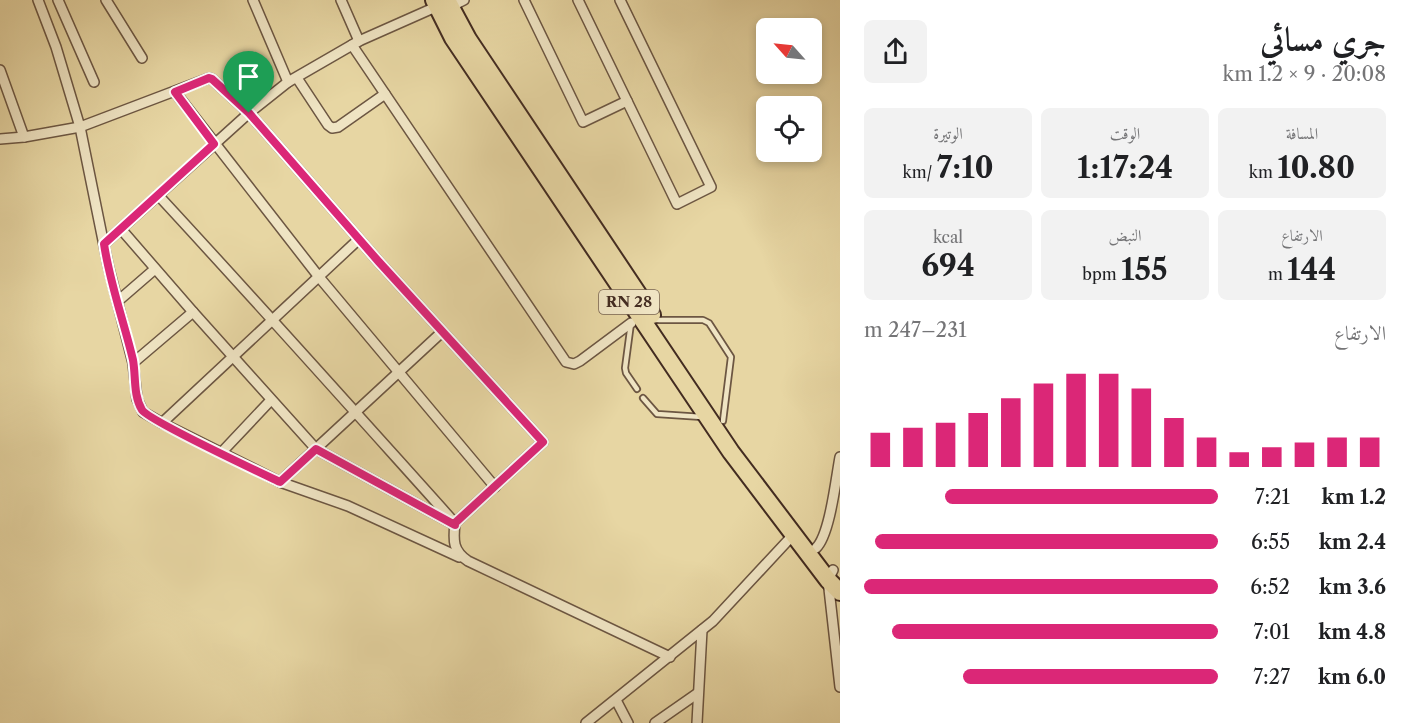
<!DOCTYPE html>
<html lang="ar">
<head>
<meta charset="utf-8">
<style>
  :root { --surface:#fff; --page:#f2f2f2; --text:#202124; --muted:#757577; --accent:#db2777 }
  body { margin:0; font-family:"Libre Caslon Text",Amiri,serif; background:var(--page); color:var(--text); direction:rtl; height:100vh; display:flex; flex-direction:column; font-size:22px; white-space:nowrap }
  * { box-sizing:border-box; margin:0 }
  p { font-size:20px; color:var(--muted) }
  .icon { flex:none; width:33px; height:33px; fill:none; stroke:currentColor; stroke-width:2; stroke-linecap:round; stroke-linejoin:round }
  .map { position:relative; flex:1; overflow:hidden; direction:ltr }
  .panel { display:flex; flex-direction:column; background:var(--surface); width:570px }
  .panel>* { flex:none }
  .needle { width:39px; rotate:297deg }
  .controls { position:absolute; left:756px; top:18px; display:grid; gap:12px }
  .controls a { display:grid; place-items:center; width:66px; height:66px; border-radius:9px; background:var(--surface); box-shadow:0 3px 9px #0003; font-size:30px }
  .pin { position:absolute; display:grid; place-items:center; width:51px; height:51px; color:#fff; margin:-62px -26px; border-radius:50% 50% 50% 0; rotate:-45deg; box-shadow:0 0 6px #0007 }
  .pin .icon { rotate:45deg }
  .round { display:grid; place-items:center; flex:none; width:63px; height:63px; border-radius:9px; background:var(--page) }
  .head { display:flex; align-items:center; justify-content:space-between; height:102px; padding:0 24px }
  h1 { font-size:33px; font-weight:800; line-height:45px }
  .stats { display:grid; grid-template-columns:repeat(3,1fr); gap:9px; height:102px; padding:6px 24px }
  .stats div { display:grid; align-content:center; border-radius:9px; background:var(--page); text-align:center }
  .stats b { font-size:30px; font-weight:800 }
  .stats small { font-size:16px; font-weight:400 }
  .stats p { font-size:16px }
  .chart { height:168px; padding:12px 24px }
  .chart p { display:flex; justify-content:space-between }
  .chart svg { width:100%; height:108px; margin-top:6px; stroke:var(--accent); stroke-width:6 }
  ul { padding:0 24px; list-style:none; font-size:20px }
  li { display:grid; grid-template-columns:96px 72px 1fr; align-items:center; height:45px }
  li i { height:15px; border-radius:8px; background:var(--accent) }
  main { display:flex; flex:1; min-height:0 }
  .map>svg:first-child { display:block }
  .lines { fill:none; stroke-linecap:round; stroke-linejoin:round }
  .lane-casing { stroke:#6c5642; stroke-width:8 }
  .street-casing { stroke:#6c5642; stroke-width:12 }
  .highway-casing { stroke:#432c21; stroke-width:20 }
  .lane { stroke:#efe4c3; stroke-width:4.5 }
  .street { stroke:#efe4c3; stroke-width:9 }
  .highway { stroke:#e7d6a3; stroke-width:16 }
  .route-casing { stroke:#fff; stroke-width:12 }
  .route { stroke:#db2777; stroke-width:8 }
  .labels { text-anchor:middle; stroke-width:6; stroke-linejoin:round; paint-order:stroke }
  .shield { fill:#efe4c3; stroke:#776352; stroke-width:1.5 }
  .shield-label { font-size:15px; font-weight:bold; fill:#432c21 }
</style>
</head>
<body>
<main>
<section class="panel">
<div class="head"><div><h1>جري مسائي</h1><p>20:08 · 9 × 1.2 km</p></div><a class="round"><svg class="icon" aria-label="share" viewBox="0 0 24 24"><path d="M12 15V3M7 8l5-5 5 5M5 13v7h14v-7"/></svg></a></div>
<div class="stats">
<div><p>المسافة</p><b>10.80<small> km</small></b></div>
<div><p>الوقت</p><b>1:17:24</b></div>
<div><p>الوتيرة</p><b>7:10<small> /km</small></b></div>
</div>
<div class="stats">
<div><p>الارتفاع</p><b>144<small> m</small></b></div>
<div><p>النبض</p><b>155<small> bpm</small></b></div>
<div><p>kcal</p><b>694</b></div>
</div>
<div class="chart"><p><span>الارتفاع</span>231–247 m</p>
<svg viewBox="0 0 160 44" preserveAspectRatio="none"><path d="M5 44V30M15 44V28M25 44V26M35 44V22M45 44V16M55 44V10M65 44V6M75 44V6M85 44V12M95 44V24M105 44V32M115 44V38M125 44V36M135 44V34M145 44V32M155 44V32"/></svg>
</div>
<ul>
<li><b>1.2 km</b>7:21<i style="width:77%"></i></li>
<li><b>2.4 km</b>6:55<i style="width:97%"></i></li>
<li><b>3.6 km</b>6:52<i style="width:100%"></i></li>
<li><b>4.8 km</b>7:01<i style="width:92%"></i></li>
<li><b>6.0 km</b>7:27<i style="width:72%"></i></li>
</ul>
</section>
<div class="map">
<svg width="840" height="723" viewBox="0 0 840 723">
  <rect width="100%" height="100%" fill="#e7d6a3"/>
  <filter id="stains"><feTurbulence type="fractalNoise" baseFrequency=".00333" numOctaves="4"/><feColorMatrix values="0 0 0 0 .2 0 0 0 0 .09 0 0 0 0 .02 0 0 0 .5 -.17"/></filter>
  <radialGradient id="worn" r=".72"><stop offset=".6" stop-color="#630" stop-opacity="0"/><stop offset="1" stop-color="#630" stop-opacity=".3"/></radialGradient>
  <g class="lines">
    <defs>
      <g id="lane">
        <path d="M655 320H703L709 323 731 357 723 421"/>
        <path d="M631 323 625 368 626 373 637 389"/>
        <path d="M643 398 657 414 702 417"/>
      </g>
      <g id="street">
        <path d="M38 0 56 47 80 127 108 265 133 363 137 399 143 412 162 423 280 482 348 506 459 557"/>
        <path d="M58 0 94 82"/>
        <path d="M106 0 142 58"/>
        <path d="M253 0 288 82"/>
        <path d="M341 0 359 41"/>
        <path d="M524 0 583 122 627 101"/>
        <path d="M578 0 677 204 711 187 620 0"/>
        <path d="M450 7 464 0"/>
        <path d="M352 45 566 362 574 364 580 361 631 323"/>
        <path d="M0 70 24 137"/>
        <path d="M297 78 328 125 332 128 338 127 385 94"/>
        <path d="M175 92 319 277 495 487"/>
        <path d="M0 139 24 137 80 127 209 78 212 79 249 113 379 262 543 442 455 523C453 541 453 551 468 561L670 657"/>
        <path d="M158 195C258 303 356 413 454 522"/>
        <path d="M121 229 193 312 316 449 455 525"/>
        <path d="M104 244 249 113 288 82 359 41 438 6"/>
        <path d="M118 301 155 269"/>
        <path d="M133 363 193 312"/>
        <path d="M162 423 359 239"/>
        <path d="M221 453 271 400"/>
        <path d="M280 482 442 332"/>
        <path d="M816 548C830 535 836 478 840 457"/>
        <path d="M833 570 828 580 840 687"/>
        <path d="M616 700 628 723"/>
        <path d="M586 723 713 621 793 535"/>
        <path d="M655 723 698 693"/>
        <path d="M697 723 702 630"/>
      </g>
      <g id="highway">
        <path d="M434 0 453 38 731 452 828 580 840 592"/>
        <path d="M447 0 468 39 652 315"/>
      </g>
    </defs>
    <use href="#lane" class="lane-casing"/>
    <use href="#street" class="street-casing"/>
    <use href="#highway" class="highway-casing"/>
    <use href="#lane" class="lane"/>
    <use href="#street" class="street"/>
    <use href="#highway" class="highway"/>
  </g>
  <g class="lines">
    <defs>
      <path id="route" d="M209 78 212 79 249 113 379 262 543 442 455 523V525L316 449 280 482C259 472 150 421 142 410 133 395 136 376 133 360 124 322 110 284 104 244L214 144 175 92Z"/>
    </defs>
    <use href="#route" class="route-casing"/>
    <use href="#route" class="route"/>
  </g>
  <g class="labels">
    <rect class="shield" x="599" y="290" width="60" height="24" rx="4.5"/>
    <g class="shield-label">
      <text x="629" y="307">RN 28</text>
    </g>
  </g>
  <rect width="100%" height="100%" filter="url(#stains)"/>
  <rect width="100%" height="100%" fill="url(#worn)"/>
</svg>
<div class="controls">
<a><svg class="needle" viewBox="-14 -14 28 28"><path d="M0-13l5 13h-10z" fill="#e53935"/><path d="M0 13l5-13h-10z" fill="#757577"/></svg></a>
<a><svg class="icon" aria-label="locate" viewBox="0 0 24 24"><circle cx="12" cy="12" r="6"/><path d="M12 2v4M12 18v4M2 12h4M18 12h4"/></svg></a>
</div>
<div class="pin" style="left:249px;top:113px;background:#1e9e55"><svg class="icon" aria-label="arrive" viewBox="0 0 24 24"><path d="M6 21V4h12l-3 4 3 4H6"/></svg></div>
</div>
</main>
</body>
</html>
